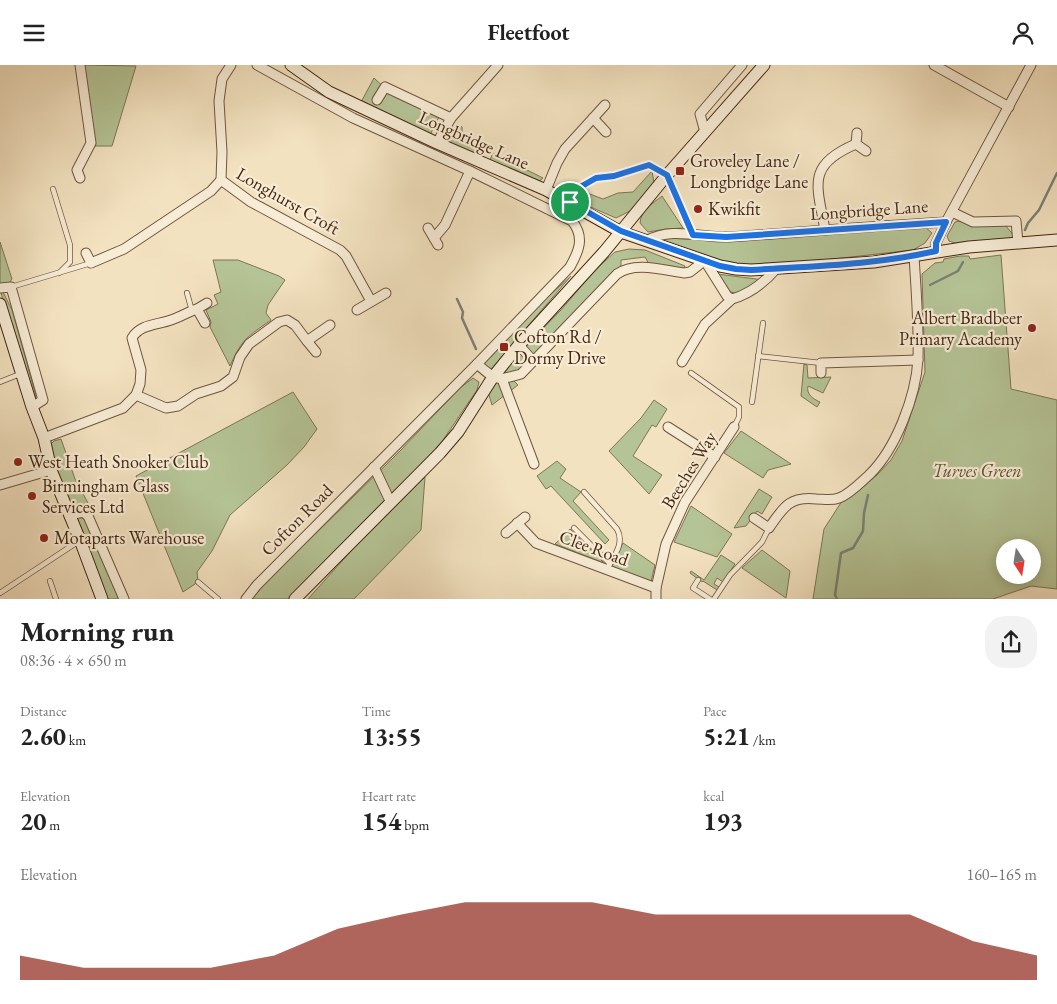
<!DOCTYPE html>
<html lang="en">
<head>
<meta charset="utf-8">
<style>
  :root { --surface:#fff; --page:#f2f2f2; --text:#222; --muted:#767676; --accent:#8f2418 }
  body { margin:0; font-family:"EB Garamond",serif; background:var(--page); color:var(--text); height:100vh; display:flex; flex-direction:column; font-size:19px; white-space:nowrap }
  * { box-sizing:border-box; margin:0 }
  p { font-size:16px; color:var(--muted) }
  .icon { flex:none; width:28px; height:28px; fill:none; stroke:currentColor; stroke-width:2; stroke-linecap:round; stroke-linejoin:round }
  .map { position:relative; height:534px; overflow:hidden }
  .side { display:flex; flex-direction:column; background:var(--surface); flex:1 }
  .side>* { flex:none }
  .needle { width:32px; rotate:168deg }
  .buttons { position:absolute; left:996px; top:474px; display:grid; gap:10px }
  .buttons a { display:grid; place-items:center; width:45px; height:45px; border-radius:50%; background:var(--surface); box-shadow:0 2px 12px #0003; font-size:25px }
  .pin { position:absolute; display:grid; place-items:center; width:42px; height:42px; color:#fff; margin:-21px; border:2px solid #fff; border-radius:50%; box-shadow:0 1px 5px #0007 }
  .round { display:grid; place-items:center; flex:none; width:52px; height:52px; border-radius:20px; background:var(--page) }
  .head { display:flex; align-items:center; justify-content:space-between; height:85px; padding:0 20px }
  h1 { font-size:28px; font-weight:700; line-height:38px }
  .stats { display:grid; grid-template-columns:repeat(3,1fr); gap:8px; height:85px; padding:5px 20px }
  .stats div { display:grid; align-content:center }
  .stats b { font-size:25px; font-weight:700 }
  .stats small { font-size:14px; font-weight:400 }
  .stats p { font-size:14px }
  .chart { height:140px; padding:10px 20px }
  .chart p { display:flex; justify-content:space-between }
  .chart svg { width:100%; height:90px; margin-top:5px; fill:var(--accent); opacity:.7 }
  header { display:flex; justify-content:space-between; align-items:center; height:65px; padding:0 20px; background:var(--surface); font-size:22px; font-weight:700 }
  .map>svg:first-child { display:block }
  .green { fill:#b5c496; stroke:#7e7554; fill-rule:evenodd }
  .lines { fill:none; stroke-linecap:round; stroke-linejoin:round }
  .stream { stroke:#7a8176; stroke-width:2.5 }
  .lane-casing { stroke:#71553e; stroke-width:6 }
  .street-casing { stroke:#71553e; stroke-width:11 }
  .secondary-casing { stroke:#462612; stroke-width:13 }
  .lane { stroke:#f7ecd6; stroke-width:4.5 }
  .street { stroke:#f7ecd6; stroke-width:9 }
  .secondary { stroke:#f7ecd6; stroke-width:11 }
  .route-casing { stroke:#fff; stroke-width:10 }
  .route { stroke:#1a73e8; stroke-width:6 }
  .poi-dot { fill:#8f2418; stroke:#f7ecd6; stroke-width:2 }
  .labels { text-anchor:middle; stroke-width:4.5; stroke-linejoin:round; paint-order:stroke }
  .street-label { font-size:18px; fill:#462612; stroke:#f7ecd6 }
  .poi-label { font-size:18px; fill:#462612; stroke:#f7ecd6; text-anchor:start }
  .park-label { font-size:18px; font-style:italic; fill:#624e33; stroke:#f7ecd6 }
</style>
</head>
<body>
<header><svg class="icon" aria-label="menu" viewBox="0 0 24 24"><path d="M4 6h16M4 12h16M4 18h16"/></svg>Fleetfoot<svg class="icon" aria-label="person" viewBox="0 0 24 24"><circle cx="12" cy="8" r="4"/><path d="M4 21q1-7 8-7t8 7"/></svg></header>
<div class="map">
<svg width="1057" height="534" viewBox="0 0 1057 534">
  <rect width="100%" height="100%" fill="#f3e2c0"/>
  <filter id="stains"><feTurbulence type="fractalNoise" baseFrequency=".004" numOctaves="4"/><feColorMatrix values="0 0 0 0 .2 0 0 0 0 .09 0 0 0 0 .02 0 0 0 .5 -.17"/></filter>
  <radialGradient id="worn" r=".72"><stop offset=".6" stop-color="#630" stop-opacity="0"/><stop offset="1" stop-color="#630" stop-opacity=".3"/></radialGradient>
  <g class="green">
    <path d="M83 0 136 1 112 81H92Z"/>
    <path d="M374 13 392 30 439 52 430 70 360 39Z"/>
    <path d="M457 59 462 62C461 74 471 78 481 83L476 92 448 78 449 71Z"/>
    <path d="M493 88 543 113 538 117 489 97Z"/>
    <path d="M652 106 654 118 630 146 616 153 579 137 580 134 587 128 603 134 618 128 633 127Z"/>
    <path d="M662 131 683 163 666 164 648 167 640 158C641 145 652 139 662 131Z"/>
    <path d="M959 156 970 159 1005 160 1016 173 955 178 949 176 947 171 955 157Z"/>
    <path d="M925 162 932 168 925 178 913 185 771 201 728 198 665 178 662 175 664 173 732 176Z"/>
    <path d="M0 177 12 214 9 218 0 220Z"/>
    <path d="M629 184 645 185 685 201 683 206 650 201 645 192 621 195V201L513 315 518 320 492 340 488 327 520 287 561 245 595 205 615 187Z"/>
    <path d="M1001 190 1011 324 1057 335V524L1031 521 993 534H813L824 464 842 436 863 422 877 410 891 395 902 376 925 307 922 209 935 198 943 197 944 194 960 191H969L970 194ZM1005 482H1032V510H1005Z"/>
    <path d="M213 195H238L279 211 285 215 268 240 266 248 271 255C247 272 242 274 230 301L210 262 211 257 206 245 218 239 214 230 221 227Z"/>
    <path d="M717 209 764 215 738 229 728 226Z"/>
    <path d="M571 211 491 304H486L483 298 541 238Z"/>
    <path d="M3 227 12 245 36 331 34 334 28 322 1 228Z"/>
    <path d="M804 299 807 300 808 313 831 312 823 328 808 321C806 329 813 334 820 337L817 342 801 331Z"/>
    <path d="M473 313 479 317 477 325 441 378 291 534H251L259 524 398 388 460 323Z"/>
    <path d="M293 327 317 364 304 382 287 400 230 450 212 486 197 507 198 517 183 527 136 411Z"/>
    <path d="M654 335 667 344 656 362 652 360 633 391 662 410 649 429 609 386 641 353Z"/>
    <path d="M741 366 791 399 768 405 763 413 724 388Z"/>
    <path d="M61 374 75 414 88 438 69 443 59 416 51 379 54 376Z"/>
    <path d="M557 396 566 404 560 413 581 427 573 436 609 475 605 479 551 421 546 424 537 411Z"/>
    <path d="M425 412 421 465 354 534H308L360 476Z"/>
    <path d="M759 424 772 432 762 449 757 446 746 461 734 463Z"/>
    <path d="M691 441 732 469 717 492 674 477Z"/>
    <path d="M77 453H82L85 455 119 534H105Z"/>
    <path d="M570 464 604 498 555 479Z"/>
    <path d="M623 478 655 500 651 517 611 503Z"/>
    <path d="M762 485 790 506 786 533 742 503Z"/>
    <path d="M721 490 735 499 723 517 717 513 714 519 719 522 717 525 703 516 702 517 690 508 691 506 704 515Z"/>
  </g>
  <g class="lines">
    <g class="stream">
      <path d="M1025 165 1028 158 1039 145 1057 108"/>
      <path d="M930 220 958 206 963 197"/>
      <path d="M457 234 463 247 462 253 476 284"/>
      <path d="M837 534 835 530 841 488 853 483 863 466 864 448 868 430"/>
    </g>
    <defs>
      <g id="lane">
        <path d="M53 124 70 180V197L59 208"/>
        <path d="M570 137 582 121 597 113 614 111 649 100 667 110 693 169"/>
        <path d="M11 222 91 198"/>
        <path d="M187 228 192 246"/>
        <path d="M758 291 821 298"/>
        <path d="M691 308 739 342V352L734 362"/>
        <path d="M0 317 20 309"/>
        <path d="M752 337 763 258"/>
        <path d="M584 427 617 464C625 478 614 491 607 504"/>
        <path d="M574 463 610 499"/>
        <path d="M698 515 693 523 710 534"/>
        <path d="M50 516 56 534"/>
        <path d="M198 517 218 534"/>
        <path d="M0 528 79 476"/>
        <path d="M714 534 730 510 762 477 769 463"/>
      </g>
      <g id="street">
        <path d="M80 0 91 78 77 105 80 113"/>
        <path d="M231 0 222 14 219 36 222 87 221 115 251 137 340 185 346 191 371 236"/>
        <path d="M934 0 1009 42"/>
        <path d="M377 35 385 22 451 53"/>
        <path d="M593 53 606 67"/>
        <path d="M705 67 700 49 742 0"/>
        <path d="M857 68 856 79 866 86"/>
        <path d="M437 78 451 53 498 0"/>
        <path d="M546 125 557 98 565 84 605 40"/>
        <path d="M952 147 973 157 1016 156 1018 178"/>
        <path d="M428 163 438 180"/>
        <path d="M825 165C817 120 806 100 856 79"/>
        <path d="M434 173 445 160 470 106"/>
        <path d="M646 176C672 161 701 173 729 172 801 167 874 161 946 157"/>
        <path d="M936 186V178L946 157 1031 0"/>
        <path d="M86 188 91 198 124 184 211 126 221 115"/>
        <path d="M705 196 727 231 732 234C750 229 765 217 777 203"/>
        <path d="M0 223 11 222 43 335 32 342"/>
        <path d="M197 244 207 238"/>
        <path d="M357 245 386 228"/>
        <path d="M307 276 316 287"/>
        <path d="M519 280 533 296"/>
        <path d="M682 297 705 259 732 234"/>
        <path d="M477 299C497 316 496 316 521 309L617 209C635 196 663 205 684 208L690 207 704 196"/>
        <path d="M821 308V298L918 295"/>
        <path d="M502 314 534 399"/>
        <path d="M136 330 166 343 178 341 196 329 221 321 233 312 240 292 249 279 279 257 287 255 295 260 307 276 330 260"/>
        <path d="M668 362 715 392"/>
        <path d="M44 373 123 343 136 330 140 319 141 305 132 273C140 259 157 260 171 255 180 252 188 247 197 244L205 258"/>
        <path d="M374 402 391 438"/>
        <path d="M0 420 51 405"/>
        <path d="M70 450 83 447 88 451 124 534"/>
        <path d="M754 453 769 463C783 443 789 431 816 434 824 434 831 436 839 433 850 429 860 418 869 410 896 384 916 331 918 294 919 259 916 225 914 191"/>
        <path d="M517 458 536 478 656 523V534"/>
        <path d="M506 468 525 452"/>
        <path d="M656 523 666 479 685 437 734 362"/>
        <path d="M246 534 257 520 477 299 570 202C579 186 585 172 572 156L470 106 353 53 257 0"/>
      </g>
      <g id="secondary">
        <path d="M291 0 329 27 437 78 546 125 621 167 720 201 736 204 751 205 874 197 969 182 1057 175"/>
        <path d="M0 239 32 342 44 373 51 405 80 475 102 534"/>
        <path d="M295 534 440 388 458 367 493 312 519 280 604 187 667 110 764 0"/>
      </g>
    </defs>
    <use href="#lane" class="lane-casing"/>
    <use href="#street" class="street-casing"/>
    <use href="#secondary" class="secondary-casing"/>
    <use href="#lane" class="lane"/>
    <use href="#street" class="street"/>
    <use href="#secondary" class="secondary"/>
  </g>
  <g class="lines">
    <defs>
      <path id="route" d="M649 100 667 110 693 170 726 172 946 157 936 178V186C875 200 813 201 751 205L736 204 720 201 621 166 570 137 582 121 596 113 614 111Z"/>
    </defs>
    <use href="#route" class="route-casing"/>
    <use href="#route" class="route"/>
  </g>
  <g class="poi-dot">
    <rect x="675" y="101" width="10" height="10" rx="2.5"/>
    <circle cx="698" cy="144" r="5"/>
    <circle cx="1032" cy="263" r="5"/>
    <rect x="499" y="277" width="10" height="10" rx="2.5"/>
    <circle cx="18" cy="397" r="5"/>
    <circle cx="32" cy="431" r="5"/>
    <circle cx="44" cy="473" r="5"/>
  </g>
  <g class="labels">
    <g class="street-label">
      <text transform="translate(474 75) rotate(24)" y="6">Longbridge Lane</text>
      <text transform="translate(288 136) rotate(30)" y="6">Longhurst Croft</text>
      <text transform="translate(869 145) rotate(-4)" y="6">Longbridge Lane</text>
      <text transform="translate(689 405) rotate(-58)" y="6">Beeches Way</text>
      <text transform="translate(297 455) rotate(-45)" y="6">Cofton Road</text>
      <text transform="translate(594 483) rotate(20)" y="6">Clee Road</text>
    </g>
    <g class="poi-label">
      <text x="690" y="102">Groveley Lane /<tspan x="690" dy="21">Longbridge Lane</tspan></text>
      <text x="708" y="150">Kwikfit</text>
      <text x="1022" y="259" text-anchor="end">Albert Bradbeer<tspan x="1022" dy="21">Primary Academy</tspan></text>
      <text x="514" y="278">Cofton Rd /<tspan x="514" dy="21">Dormy Drive</tspan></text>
      <text x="28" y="403">West Heath Snooker Club</text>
      <text x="42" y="427">Birmingham Glass<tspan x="42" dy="21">Services Ltd</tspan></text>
      <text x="54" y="479">Motaparts Warehouse</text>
    </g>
    <g class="park-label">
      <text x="977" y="412">Turves Green</text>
    </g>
  </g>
  <rect width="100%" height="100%" filter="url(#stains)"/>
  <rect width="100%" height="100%" fill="url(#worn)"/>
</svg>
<div class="buttons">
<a><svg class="needle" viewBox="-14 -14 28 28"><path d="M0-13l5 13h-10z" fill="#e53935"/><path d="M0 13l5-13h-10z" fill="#767676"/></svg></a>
</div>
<div class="pin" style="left:570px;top:137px;background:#1e9e55"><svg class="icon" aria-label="arrive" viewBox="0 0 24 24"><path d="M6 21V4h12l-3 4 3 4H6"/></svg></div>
</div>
<section class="side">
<div class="head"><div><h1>Morning run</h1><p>08:36 · 4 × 650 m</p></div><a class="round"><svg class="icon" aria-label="share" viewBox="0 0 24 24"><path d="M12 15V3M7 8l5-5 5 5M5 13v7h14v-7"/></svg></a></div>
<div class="stats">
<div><p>Distance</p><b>2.60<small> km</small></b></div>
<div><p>Time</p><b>13:55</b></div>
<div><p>Pace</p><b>5:21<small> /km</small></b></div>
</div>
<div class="stats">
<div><p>Elevation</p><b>20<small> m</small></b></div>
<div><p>Heart rate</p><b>154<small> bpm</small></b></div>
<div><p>kcal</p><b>193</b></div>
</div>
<div class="chart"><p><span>Elevation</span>160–165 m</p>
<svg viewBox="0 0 160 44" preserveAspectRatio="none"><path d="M0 44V32L10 38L20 38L30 38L40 32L50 19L60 12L70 6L80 6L90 6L100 12L110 12L120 12L130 12L140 12L150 25L160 32V44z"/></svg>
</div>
</section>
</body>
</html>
